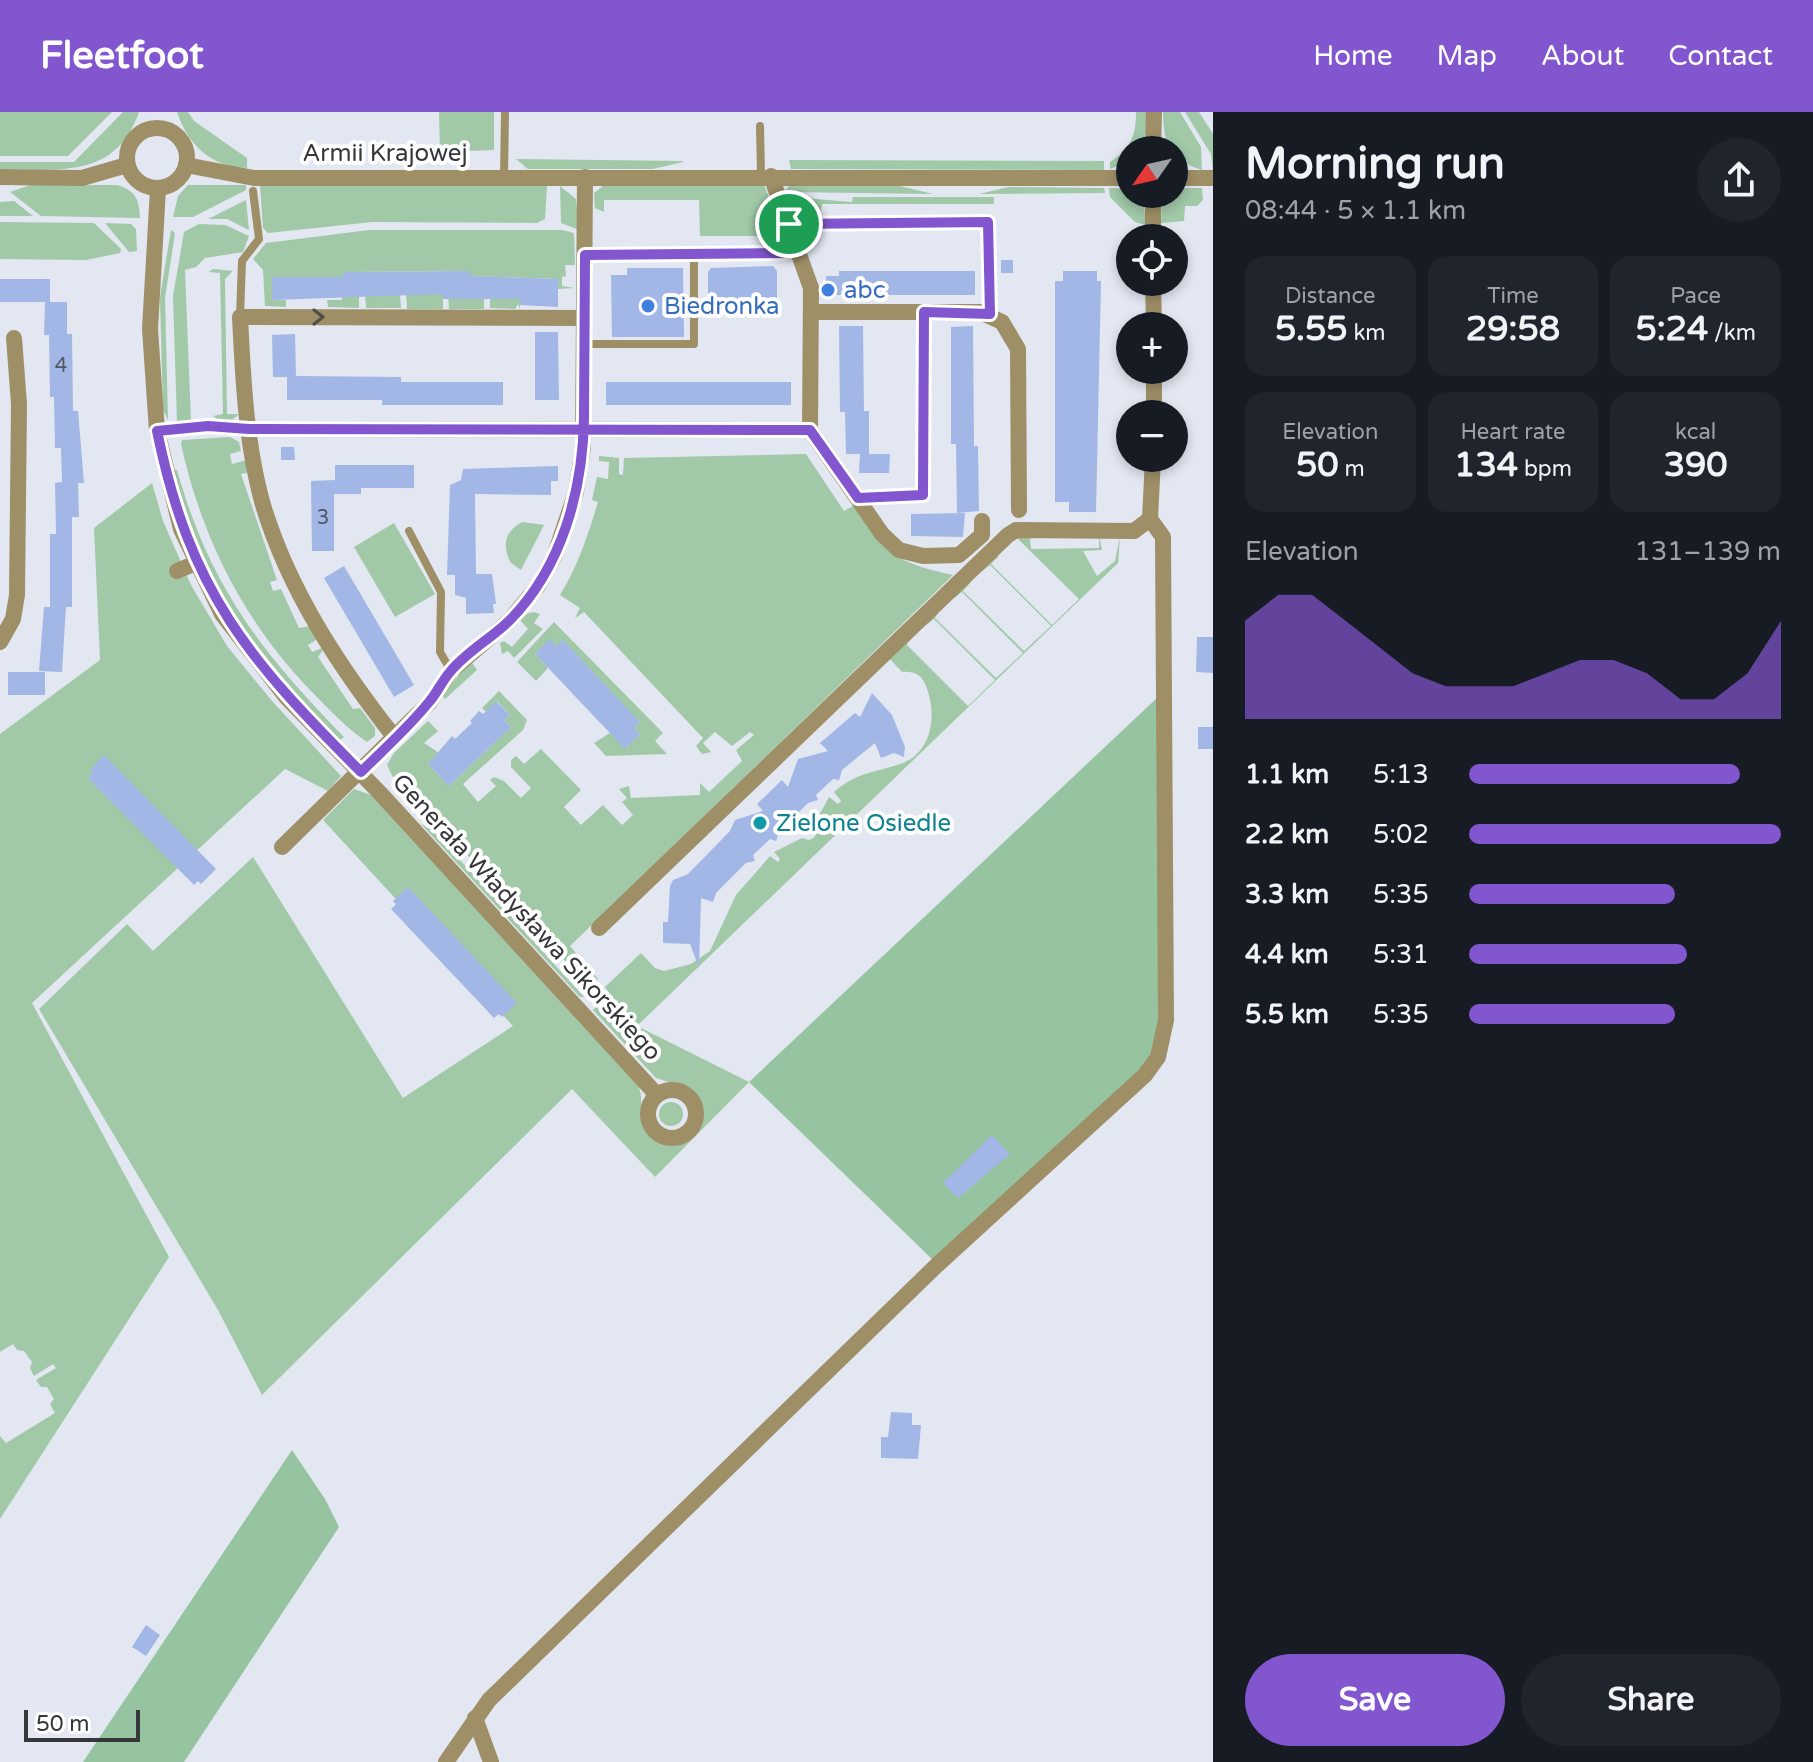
<!DOCTYPE html>
<html lang="en">
<head>
<meta charset="utf-8">
<style>
  :root { --surface:#171b24; --page:#20242c; --text:#f1f3f6; --muted:#9ea1a6; --accent:#8256cf }
  body { margin:0; font-family:"Varela Round",sans-serif; background:var(--page); color:var(--text); height:100vh; display:flex; flex-direction:column; font-size:30px; white-space:nowrap }
  * { box-sizing:border-box; margin:0 }
  p { font-size:26px; color:var(--muted) }
  .icon { flex:none; width:44px; height:44px; fill:none; stroke:currentColor; stroke-width:2; stroke-linecap:round; stroke-linejoin:round }
  .map { position:relative; flex:1; overflow:hidden }
  .panel { display:flex; flex-direction:column; background:var(--surface); width:600px }
  .panel>* { flex:none }
  .needle { width:52px; rotate:236deg }
  .buttons { position:absolute; left:1116px; top:24px; display:grid; gap:16px }
  .buttons a { display:grid; place-items:center; width:72px; height:72px; border-radius:50%; background:var(--surface); box-shadow:0 4px 12px #0003; font-size:40px }
  .scale { position:absolute; left:24px; bottom:20px; width:116px; box-sizing:border-box; padding-left:8px; border:4px solid #35373b; border-top:0; font-size:22px; line-height:28px; white-space:nowrap; color:#35373b; -webkit-text-stroke:6px #fff; paint-order:stroke }
  .pin { position:absolute; display:grid; place-items:center; width:68px; height:68px; color:#fff; margin:-34px; border:4px solid #fff; border-radius:50%; box-shadow:0 2px 8px #0007 }
  .round { display:grid; place-items:center; flex:none; width:84px; height:84px; border-radius:42px; background:var(--page) }
  .overview { display:flex; align-items:center; justify-content:space-between; height:136px; padding:0 32px }
  h1 { font-size:44px; font-weight:700; line-height:60px }
  .figures { display:grid; grid-template-columns:repeat(3,1fr); gap:12px; height:136px; padding:8px 32px }
  .figures div { display:grid; align-content:center; border-radius:20px; background:var(--page); text-align:center }
  .figures b { font-size:34px; font-weight:700 }
  .figures small { font-size:22px; font-weight:400 }
  .figures p { font-size:22px }
  .chart { height:224px; padding:16px 32px }
  .chart p { display:flex; justify-content:space-between }
  .chart svg { width:100%; height:144px; margin-top:8px; fill:var(--accent); opacity:.7 }
  .action { display:flex; gap:16px; margin-top:auto; padding:16px 32px }
  .action a { flex:1; height:92px; border-radius:48px; background:var(--accent); color:#fff; font-size:32px; font-weight:700; line-height:92px; text-align:center }
  .action a+a { background:var(--page); color:var(--text) }
  ul { padding:0 32px; list-style:none; font-size:26px }
  li { display:grid; grid-template-columns:128px 96px 1fr; align-items:center; height:60px }
  li i { height:20px; border-radius:10px; background:var(--accent) }
  header { display:flex; align-items:center; gap:48px; box-sizing:border-box; height:112px; padding:0 40px; background:var(--accent); color:#fff }
  header strong { font-size:38px }
  nav { display:flex; gap:44px; margin-inline-start:auto; font-size:28px }
  main { display:flex; flex:1; min-height:0 }
  .map>svg:first-child { display:block }
  .green { fill:#a1c9a8 }
  .forest { fill:#97c4a0 }
  .building { fill:#a2b7e5 }
  .lines { fill:none; stroke-linecap:round; stroke-linejoin:round }
  .lane { stroke:#9f8f67; stroke-width:8 }
  .street { stroke:#9f8f67; stroke-width:16 }
  .oneway { stroke:#504d46 }
  .route-casing { stroke:#fff; stroke-width:16 }
  .route { stroke:#8256cf; stroke-width:10 }
  .shop-dot { fill:#3f7fe0; stroke:#fff; stroke-width:3 }
  .culture-dot { fill:#0f9aa8; stroke:#fff; stroke-width:3 }
  .labels { text-anchor:middle; stroke-width:8; stroke-linejoin:round; paint-order:stroke }
  .number-label { font-size:20px; fill:#505766 }
  .street-label { font-size:24px; fill:#35373b; stroke:#fff }
  .shop-label { font-size:24px; fill:#366cbe; stroke:#fff; text-anchor:start }
  .culture-label { font-size:24px; fill:#0d838f; stroke:#fff; text-anchor:start }
</style>
</head>
<body>
<header>
<strong>Fleetfoot</strong>
<nav><a>Home</a><a>Map</a><a>About</a><a>Contact</a></nav>
</header>
<main>
<div class="map">
<svg width="1213" height="1650" viewBox="0 0 1213 1650">
  <rect width="100%" height="100%" fill="#e2e7f2"/>
  <g class="green">
    <path d="M0 0H112L68 44H0Z"/>
    <path d="M123 0H139C115 68 59 57 0 57V50H74Z"/>
    <path d="M177 0H188L194 9 247 46V56C211 55 188 33 177 0Z"/>
    <path d="M439 0H494V38L440 40Z"/>
    <path d="M1136 0H1146V20L1139 38H1130V49L1110 57V50C1131 36 1136 24 1136 0Z"/>
    <path d="M1163 0H1180L1201 35 1202 58C1171 48 1163 32 1163 0Z"/>
    <path d="M1185 0H1199L1213 22V59L1211 42Z"/>
    <path d="M516 47 683 49V50L653 57H528Z"/>
    <path d="M789 48 1104 49V58L791 57Z"/>
    <path d="M30 73H118C136 79 139 88 140 106L41 104 10 80Z"/>
    <path d="M188 73H246V78L193 105H173L178 84Z"/>
    <path d="M260 73 547 74 545 107 537 111 372 110 268 121 263 116Z"/>
    <path d="M764 73 785 124 777 136 770 124H700L699 88H604V100L595 96 594 81 603 74Z"/>
    <path d="M560 74 576 87 579 118 561 111Z"/>
    <path d="M789 74H900L933 82 785 80Z"/>
    <path d="M1009 75 1104 76 1105 81 979 82Z"/>
    <path d="M1109 76 1130 77V82H1143L1146 113 1135 110 1110 85Z"/>
    <path d="M1174 76H1202L1203 88 1197 94H1185L1184 109 1161 111 1162 85 1174 82Z"/>
    <path d="M793 85 852 90 853 85H994V92H822L820 104 801 108Z"/>
    <path d="M246 88 249 118 227 107H208Z"/>
    <path d="M14 89 33 104H0V90Z"/>
    <path d="M0 110 94 111 121 137 120 141 86 148 0 147Z"/>
    <path d="M105 111 131 112 136 117 137 139 129 140Z"/>
    <path d="M199 112 225 113 249 124 243 140 205 146 196 155 185 158 191 310H177L173 184 184 120Z"/>
    <path d="M171 118 175 121 165 186 168 308 163 298 160 185Z"/>
    <path d="M369 118H562L574 121 575 153H565L566 164 562 165V174L574 176 558 177V167L470 164V159L343 160V165H272V188H286V195L265 194 263 158 253 147 266 131Z"/>
    <path d="M213 157 233 159 225 167 227 302H239L232 308 220 309 213 304 223 302 220 161 209 160Z"/>
    <path d="M342 182H359V196L328 195 327 188H342Z"/>
    <path d="M365 182H400L401 196H366Z"/>
    <path d="M406 182H443V197H407Z"/>
    <path d="M448 182 484 187V197H449Z"/>
    <path d="M490 187H520V197L518 192 515 197 490 196Z"/>
    <path d="M230 325 239 330 241 339 230 342 232 352 247 348 251 360 241 362 277 468 270 470 273 479 281 477 299 516 312 514 319 526 308 533 312 540 325 535 318 545 353 597 360 596 375 616V624L367 630C346 616 330 598 312 580 244 510 202 427 181 332L182 328Z"/>
    <path d="M806 342 844 399 855 393C888 443 894 450 953 463L570 834 598 867 589 875 437 710C413 700 398 677 387 653L394 641 428 609 438 619 424 631 439 641 428 652 449 674 511 615 504 608 510 603 497 589 486 600 482 596 499 579 527 608 523 618 463 672 478 690 496 674 490 668 494 665 504 669 521 686 531 676 511 655V648L516 644 524 652 541 637 581 678 564 695 581 713 603 693 622 713 633 703 622 690 627 686 619 677 629 674 631 686 700 683V671L709 680 742 649 736 638 754 623 750 620 732 634 715 620 703 631 711 640 702 642 696 634 703 626 584 500 575 506 580 496 560 483C578 454 588 423 598 390L592 388 597 365 608 367 609 350 599 349V344L619 346V362L623 363 624 346Z"/>
    <path d="M172 357 177 358C210 475 261 540 344 625L340 628C255 542 205 475 172 357Z"/>
    <path d="M152 371 163 409 191 473 227 534 272 589 341 664 328 679 285 657 32 891 169 1145 0 1407V1324L6 1331 55 1301 50 1292 54 1287 47 1275H41L36 1268 56 1256 53 1252 34 1264 30 1256 32 1250 24 1239 17 1238 13 1232 0 1240V622L100 548 94 416Z"/>
    <path d="M522 410 544 413 521 458 510 450C502 431 505 420 522 410Z"/>
    <path d="M394 411 435 482 395 505 354 435Z"/>
    <path d="M1099 424 1102 438 1083 439 1097 464 1115 449 1120 424 1118 451 637 914 749 970 655 1065 572 977 262 1283 218 1198 39 897 127 812 153 839 253 745 403 986 513 914 323 708 354 677 371 683 636 969C648 988 633 1012 653 1027 682 1048 707 1016 698 988L683 975 656 966 593 898 609 881 605 875 641 841 655 856 664 859 691 852 710 839 736 783 770 744 778 750 780 747 774 740 802 726 809 728 815 725 816 709 829 685 838 692 841 689 834 680C858 659 875 661 903 651 933 639 937 601 926 574 922 563 914 559 902 560L889 546 912 523 907 533 968 594 995 568 934 507 925 514 941 496 935 506 996 566 1023 541 962 480 953 487 968 470H971L963 479 1024 539 1051 514 990 453 981 460 996 443 999 444 991 452 1052 513 1079 487 1017 426 1030 425 1031 437 1099 436Z"/>
    <path d="M534 500 540 502 534 511 543 517 514 546 508 539 502 542 500 531 504 529 512 535 528 517 520 508 525 502Z"/>
    <path d="M554 510 663 621 655 629 667 642 606 644 594 631 610 621 626 636 640 622 634 616 640 610 550 528 535 542 548 556 536 569 517 550Z"/>
    <path d="M472 551 477 558 445 587 443 584 464 556Z"/>
    <path d="M421 712 432 717 584 885H580Z"/>
    <circle cx="671" cy="1002" r="12"/>
  </g>
  <g class="forest">
    <path d="M1157 586 1160 913 1151 945 1133 967 934 1149 749 970Z"/>
    <path d="M292 1338 325 1387 339 1415 184 1650H83Z"/>
  </g>
  <g class="building">
    <rect x="1001" y="148" width="12" height="13"/>
    <path d="M773 154 777 159V187L708 188V160L711 156Z"/>
    <path d="M627 156H683L684 225H612L611 163H627Z"/>
    <path d="M471 159 470 164 558 167V195L520 193V187H443V182L272 188V165H343V160Z"/>
    <path d="M839 159H975V183H826V164H839Z"/>
    <path d="M1063 159H1097V169H1101L1096 400H1069V390H1055V169H1063Z"/>
    <path d="M0 167H50V190H67V222H72L73 299H78L84 371H78L79 405H72V495H66L62 560 39 559 44 495H50V422H56L55 371 62 370 61 336H55L54 285H50L49 223H44L45 190H0Z"/>
    <path d="M839 214H863L864 299H869V342H846L845 300H840Z"/>
    <path d="M973 214 974 334H978L979 399 957 401 956 332H951V215Z"/>
    <path d="M535 220H558L559 288H535Z"/>
    <path d="M295 222 296 264 401 265V270H503V293H382V288H287V265H273L272 223Z"/>
    <rect x="606" y="270" width="185" height="23"/>
    <path d="M281 335H294L295 348H281Z"/>
    <path d="M860 342H890L889 361H859Z"/>
    <path d="M335 353H414V376H361V382H334V439H312L311 369 335 368Z"/>
    <path d="M558 354V369H551V383L475 382 476 462H492L496 492H493L494 501 466 502V486L455 483V463H447L450 373 461 368 463 357Z"/>
    <path d="M965 401 963 425 911 424V402Z"/>
    <path d="M344 454 414 573 394 585 324 466Z"/>
    <path d="M1197 525H1213V561L1196 560Z"/>
    <path d="M550 527 556 534 563 528 640 610 634 616 640 622 625 637 535 542Z"/>
    <rect x="8" y="560" width="37" height="23"/>
    <path d="M872 581 892 603 905 635 904 645 894 641 881 646 875 631 842 658 839 668 833 667 816 683 818 688 808 691 779 720 776 729 770 727 753 743 755 749 746 751 716 781 713 790 701 786 699 856 690 832 663 831V810H668L670 774 673 768 688 762 730 719 735 708 763 699 757 692 782 668 788 675 798 647 828 639 820 631 855 601 860 605Z"/>
    <path d="M496 589 510 603 504 608 511 615 449 674 428 652 452 624 455 627 472 611 470 609 479 599 483 602Z"/>
    <rect x="1198" y="615" width="15" height="22"/>
    <path d="M104 643 216 757 201 772 198 769 194 773 88 666 93 661 90 658Z"/>
    <path d="M408 775 517 891 502 905 499 902 494 906 391 797 396 792 393 789Z"/>
    <path d="M992 1023 1010 1042 958 1086 943 1071Z"/>
    <path d="M891 1300 912 1301V1313H921L918 1347 881 1346V1325H888Z"/>
    <path d="M146 1513 160 1523 146 1544 132 1535Z"/>
  </g>
  <g class="lines">
    <g class="lane">
      <path d="M760 14 761 64"/>
      <path d="M504 65 505 0"/>
      <path d="M789 112 988 110 990 202"/>
      <path d="M585 143 783 141 798 136"/>
      <path d="M240 204 242 149 259 127 253 79"/>
      <path d="M584 232H694V142"/>
      <path d="M157 319 208 314 249 316"/>
      <path d="M859 386 923 383 924 200"/>
      <path d="M409 419 441 480 440 540 451 559"/>
    </g>
    <g class="street">
      <circle cx="157" cy="46" r="30"/>
      <path d="M1153 38 1154 0"/>
      <path d="M186 53 254 66H1130"/>
      <path d="M771 64 811 176 810 318 882 422 899 438 923 444 959 443 982 423V409"/>
      <path d="M0 65 82 66 127 53"/>
      <path d="M1174 66H1213"/>
      <path d="M158 77 150 217 157 319 181 417 222 502 287 586 379 680 657 983"/>
      <path d="M1153 126V82"/>
      <path d="M1153 170 1154 214"/>
      <path d="M813 200H980L1002 210 1018 237 1019 398"/>
      <path d="M1154 258V302"/>
      <path d="M249 317 810 318"/>
      <path d="M1150 407 1153 346"/>
      <path d="M177 459 196 451"/>
      <path d="M0 530 13 507 17 483 19 292 14 226"/>
      <path d="M395 626C340 556 289 479 263 393 246 333 243 267 240 205L584 206"/>
      <path d="M282 735 429 591 451 559 510 508 538 474 554 445 576 380 583 335 585 65"/>
      <path d="M599 816 1008 423 1016 418 1134 419 1150 407"/>
      <circle cx="672" cy="1002" r="24"/>
      <path d="M475 1606 491 1650"/>
      <path d="M446 1650 489 1588 936 1154 1145 963 1158 945 1166 908 1163 425 1150 407"/>
    </g>
  </g>
  <defs><path id="oneway-chevron" d="M-2-3.5L2.5 0L-2 3.5" fill="none" stroke-width="1.6" stroke-linecap="round" stroke-linejoin="round" transform="scale(2)"/></defs>
  <use class="oneway" href="#oneway-chevron" transform="translate(318 205)"/>
  <g class="lines">
    <defs>
      <path id="route" d="M789 112 798 136 783 141 585 143 584 306C583 378 562 455 510 508 492 526 466 540 450 560 442 569 437 581 429 590 409 615 383 638 361 660 248 547 190 480 157 319L208 314 249 317 810 318 858 386 923 383 924 200 990 202 988 110 789 112"/>
    </defs>
    <use href="#route" class="route-casing"/>
    <use href="#route" class="route"/>
  </g>
  <g class="shop-dot">
    <circle cx="828" cy="178" r="8"/>
    <circle cx="648" cy="194" r="8"/>
  </g>
  <circle class="culture-dot" cx="760" cy="711" r="8"/>
  <g class="labels">
    <g class="number-label">
      <text x="61" y="260">4</text>
      <text x="323" y="412">3</text>
    </g>
    <g class="street-label">
      <text x="385" y="49">Armii Krajowej</text>
      <text transform="translate(527 805) rotate(47)" y="8">Generała Władysława Sikorskiego</text>
    </g>
    <g class="shop-label">
      <text x="844" y="186">abc</text>
      <text x="664" y="202">Biedronka</text>
    </g>
    <g class="culture-label">
      <text x="776" y="719">Zielone Osiedle</text>
    </g>
  </g>
</svg>
<div class="buttons">
<a><svg class="needle" viewBox="-14 -14 28 28"><path d="M0-13l5 13h-10z" fill="#e53935"/><path d="M0 13l5-13h-10z" fill="#9ea1a6"/></svg></a>
<a><svg class="icon" aria-label="locate" viewBox="0 0 24 24"><circle cx="12" cy="12" r="6"/><path d="M12 2v4M12 18v4M2 12h4M18 12h4"/></svg></a>
<a>+</a>
<a>−</a>
</div>
<div class="scale">50 m</div>
<div class="pin" style="left:789px;top:112px;background:#1e9e55"><svg class="icon" aria-label="arrive" viewBox="0 0 24 24"><path d="M6 21V4h12l-3 4 3 4H6"/></svg></div>
</div>
<section class="panel">
<div class="overview"><div><h1>Morning run</h1><p>08:44 · 5 × 1.1 km</p></div><a class="round"><svg class="icon" aria-label="share" viewBox="0 0 24 24"><path d="M12 15V3M7 8l5-5 5 5M5 13v7h14v-7"/></svg></a></div>
<div class="figures">
<div><p>Distance</p><b>5.55<small> km</small></b></div>
<div><p>Time</p><b>29:58</b></div>
<div><p>Pace</p><b>5:24<small> /km</small></b></div>
</div>
<div class="figures">
<div><p>Elevation</p><b>50<small> m</small></b></div>
<div><p>Heart rate</p><b>134<small> bpm</small></b></div>
<div><p>kcal</p><b>390</b></div>
</div>
<div class="chart"><p><span>Elevation</span>131–139 m</p>
<svg viewBox="0 0 160 44" preserveAspectRatio="none"><path d="M0 44V14L10 6L20 6L30 14L40 22L50 30L60 34L70 34L80 34L90 30L100 26L110 26L120 30L130 38L140 38L150 30L160 14V44z"/></svg>
</div>
<ul>
<li><b>1.1 km</b>5:13<i style="width:87%"></i></li>
<li><b>2.2 km</b>5:02<i style="width:100%"></i></li>
<li><b>3.3 km</b>5:35<i style="width:66%"></i></li>
<li><b>4.4 km</b>5:31<i style="width:70%"></i></li>
<li><b>5.5 km</b>5:35<i style="width:66%"></i></li>
</ul>
<div class="action"><a>Save</a><a>Share</a></div>
</section>
</main>
</body>
</html>
